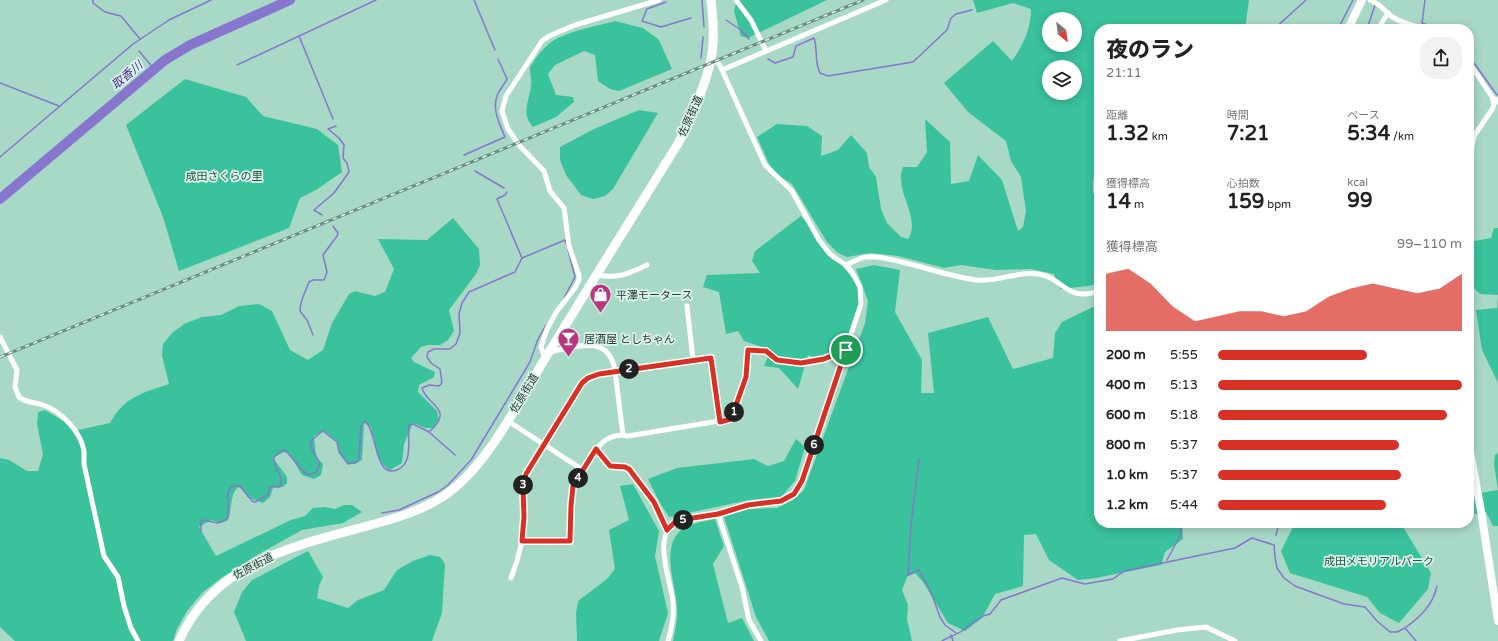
<!DOCTYPE html>
<html lang="ja">
<head>
<meta charset="utf-8">
<style>
  :root { --surface:#fff; --page:#f2f2f2; --text:#222; --muted:#767676; --accent:#d93025 }
  body { margin:0; font-family:"Varela Round","Noto Sans JP",sans-serif; background:var(--page); color:var(--text); height:100vh; display:flex; flex-direction:column; font-size:15px; white-space:nowrap }
  * { box-sizing:border-box; margin:0 }
  p { font-size:13px; color:var(--muted) }
  .icon { flex:none; width:22px; height:22px; fill:none; stroke:currentColor; stroke-width:2; stroke-linecap:round; stroke-linejoin:round }
  .map { position:relative; flex:1; overflow:hidden }
  .panel { position:absolute; left:1094px; top:24px; width:380px; height:504px; display:flex; flex-direction:column; background:var(--surface); border-radius:16px; box-shadow:0 2px 10px #0003 }
  .panel>* { flex:none }
  .needle { width:26px; rotate:151deg }
  .buttons { position:absolute; left:1042px; top:12px; display:grid; gap:8px }
  .buttons a { display:grid; place-items:center; width:40px; height:40px; border-radius:50%; background:var(--surface); box-shadow:0 2px 10px #0003; font-size:20px }
  .pin { position:absolute; display:grid; place-items:center; width:34px; height:34px; color:#fff; margin:-17px; border:2px solid #fff; border-radius:50%; box-shadow:0 1px 4px #0007 }
  .km { position:absolute; width:20px; height:20px; margin:-10px; border-radius:50%; background:#222; color:#fff; font-size:11px; line-height:20px; text-align:center }
  .round { display:grid; place-items:center; flex:none; width:42px; height:42px; border-radius:16px; background:var(--page) }
  .summary { display:flex; align-items:center; justify-content:space-between; height:68px; padding:0 12px }
  h1 { font-size:22px; font-weight:800; line-height:30px }
  .figures { display:grid; grid-template-columns:repeat(3,1fr); gap:6px; height:68px; padding:4px 12px }
  .figures div { display:grid; align-content:center }
  .figures b { font-size:20px; font-weight:800 }
  .figures small { font-size:11px; font-weight:400 }
  .figures p { font-size:11px }
  .chart { height:112px; padding:8px 12px }
  .chart p { display:flex; justify-content:space-between }
  .chart svg { width:100%; height:72px; margin-top:4px; fill:var(--accent); opacity:.7 }
  ul { padding:0 12px; list-style:none; font-size:13px }
  li { display:grid; grid-template-columns:64px 48px 1fr; align-items:center; height:30px }
  li i { height:10px; border-radius:5px; background:var(--accent) }
  .map>svg:first-child { display:block }
  .green { fill:#39c29c; fill-rule:evenodd }
  .lines { fill:none; stroke-linecap:round; stroke-linejoin:round }
  .stream { stroke:#8676ce; stroke-width:1.5 }
  .river { stroke:#8676ce; stroke-width:10 }
  .street { stroke:#fff; stroke-width:5 }
  .secondary { stroke:#fff; stroke-width:7 }
  .primary { stroke:#fff; stroke-width:8 }
  .highway { stroke:#fff; stroke-width:9 }
  .rail-casing { stroke:#6a8e81; stroke-width:3 }
  .rail { stroke:#dcf4eb; stroke-width:1.5; stroke-dasharray:4.5; stroke-linecap:butt }
  .route-casing { stroke:#fff; stroke-width:8 }
  .route { stroke:#d93025; stroke-width:5 }
  .labels { text-anchor:middle; stroke-width:3.5; stroke-linejoin:round; paint-order:stroke }
  .street-label { font-size:11px; fill:#253932; stroke:#dcf4eb }
  .park-label { font-size:11px; fill:#1d5443; stroke:#dcf4eb }
  .poi-label { font-size:11px; fill:#253932; stroke:#dcf4eb; text-anchor:start }
  .water-label { font-size:12px; font-style:italic; fill:#492b93; stroke:#dcf4eb }
</style>
</head>
<body>
<div class="map">
<svg width="1498" height="641" viewBox="0 0 1498 641">
  <rect width="100%" height="100%" fill="#a8d9c7"/>
  <g class="green">
    <path d="M737 0H827L748 38 741 36 734 11Z"/>
    <path d="M973 0H1249L1245 29H1099V161L1093 180V193L1099 198V283L1089 286 1060 289 1054 274 1031 269 996 270 961 265 944 268 898 256 871 253 847 257 838 253 827 242 792 184 778 175 769 164 757 137 777 124 807 126 822 136 821 156 838 150 851 135 867 153 869 167 876 177 881 209 887 223 901 237 908 239C920 221 901 198 901 180 900 176 902 171 903 167H917L927 152 925 119 950 142 951 184 969 181 978 155 1002 180 1018 231 1023 227 1026 211 1021 177 1011 161 1006 141 968 112 944 83 993 41 1012 61C1023 45 1031 29 1031 9L1013 3 977 13ZM1049 19H1075V45H1049ZM1049 67H1075V93H1049Z"/>
    <path d="M615 21 643 28 659 40 672 69 619 91 610 89 598 81 595 55 584 51 555 65 548 74 556 95 573 97 574 102 556 117 533 127C521 114 529 101 531 86 532 80 530 73 530 67 536 58 541 50 550 43 564 32 597 26 615 21Z"/>
    <path d="M185 79 246 97 263 116 317 129 338 145 342 172 316 190 300 198 289 228 179 271 163 217 126 125Z"/>
    <path d="M639 110 658 113 613 189 605 196 593 199 581 195 566 175 560 160V147L594 129Z"/>
    <path d="M801 216 853 279C855 283 858 287 859 291 863 310 851 331 843 349L820 360 808 355 798 389 779 368 764 366 771 350 744 341 738 331 726 334 719 292 703 287 707 275 760 273 752 261 755 251Z"/>
    <path d="M453 218 479 249 480 265 476 274 449 310 454 331 448 340 440 345H428L421 347 411 358 414 362 435 372 434 377 419 385 418 392 437 411 439 422 433 428H425L413 423 404 444 402 463 390 470C376 462 375 442 371 427L364 423 362 460 355 464H348L339 452 337 441 324 431 314 436 316 457 323 464 321 475 314 479 302 475 289 453 284 452 273 458 287 477V483L283 487 273 488 270 497 263 503 247 497 244 490 238 487C229 496 233 509 227 521L221 523 211 520 199 527 216 556 291 520 305 516 313 508 325 507 335 509 344 505H352L362 512 343 523 302 530 257 555 221 578 202 593 187 611 177 629 173 641H15L0 627V458L9 460 27 471H38L43 454 37 424 38 412 45 410 78 430 110 423C124 397 142 393 169 384L162 356 163 344 172 333 184 324 202 317 221 315 239 306 259 304 272 311 290 350 308 360 323 350 332 323 349 294 355 291 375 296 385 292 394 269 378 239 427 240Z"/>
    <path d="M1494 228H1498V383L1482 350 1476 310 1497 308 1498 295 1480 294 1469 283V242L1491 238Z"/>
    <path d="M874 265 900 270 895 312 922 360 921 393H934L928 333 988 317 1013 369 1053 358 1055 333 1062 322 1099 304V523H1182L1183 539 1165 552 1161 565 1096 578 1078 580 1049 560 1036 534 1024 535 1023 586 995 594 982 618 965 631 948 623 923 582 915 573 907 577 902 590 908 605 907 619 912 641H769L756 617 724 517 749 509 777 508 793 500 804 490 865 323 868 301 856 269Z"/>
    <path d="M796 439 805 447 795 481 781 497 749 500 669 517 660 503 648 479 677 468 754 459 768 466 784 461Z"/>
    <path d="M1498 450V526H1493L1486 512 1469 515V495L1498 490 1494 464 1495 455 1497 454Z"/>
    <path d="M633 484 659 531 655 556 668 613 659 641H577L576 613 578 601 607 579 615 569 609 530 629 520 620 486Z"/>
    <path d="M715 519 724 546 713 564 728 623 742 618 754 641H673C675 630 678 618 677 608 676 586 662 551 678 533 686 523 703 522 715 519Z"/>
    <path d="M1295 523H1423L1403 527 1431 573 1428 589 1399 623 1380 613 1367 597 1290 573 1281 551Z"/>
    <path d="M308 551 323 577 319 586 317 598 348 608 358 600 384 590 397 570 413 561 430 555 440 557 445 564 442 613 432 641H246L234 612 242 592 252 580Z"/>
  </g>
  <g class="lines">
    <g class="stream">
      <path d="M93 0V3L105 12 121 16 140 39"/>
      <path d="M474 0 495 50"/>
      <path d="M702 0 704 27"/>
      <path d="M1425 0 1422 23 1438 29"/>
      <path d="M666 2 647 9 642 21 661 27 691 18"/>
      <path d="M726 20 741 30 749 39"/>
      <path d="M1274 29 1306 0"/>
      <path d="M1338 29 1353 0"/>
      <path d="M1367 29 1375 5"/>
      <path d="M299 36 333 119"/>
      <path d="M139 51 154 69"/>
      <path d="M1469 56 1497 95"/>
      <path d="M701 58 703 37"/>
      <path d="M768 59 775 63 793 57 796 46 814 38C818 49 814 61 820 73L828 76 913 62 947 30 951 18 956 14 972 10"/>
      <path d="M237 65 376 0"/>
      <path d="M0 83 59 106"/>
      <path d="M464 155 505 137C500 125 492 110 497 96 499 90 504 85 507 79L498 59"/>
      <path d="M0 157 133 44 169 20 211 0"/>
      <path d="M475 171 504 188"/>
      <path d="M507 192 505 195 497 199 522 258 565 240 567 246"/>
      <path d="M322 215 314 210 334 193 349 172 347 163 343 158 344 145 339 138 328 129 336 126"/>
      <path d="M564 298 575 277 568 250"/>
      <path d="M313 335 307 320 300 311C300 300 305 293 309 282L313 280H324L327 272 323 255 337 236 338 233 333 226"/>
      <path d="M429 432 455 455"/>
      <path d="M919 459 911 525 908 575 919 570 931 592 940 617 945 625 956 633"/>
      <path d="M382 513 399 510 438 492 448 485 471 460 530 362 538 339 546 325"/>
      <path d="M201 531V521L203 520 218 523 228 518C231 507 220 483 240 486L252 501 255 502 268 495 269 488 273 486 279 487C286 476 272 468 274 457L281 451 285 450C292 457 302 472 309 475L316 472 320 464C313 446 301 446 323 431L337 442 339 452 348 464 357 462 359 459 361 426 362 424 365 421C377 429 374 479 397 470 414 463 407 439 409 425L413 424 429 432C456 409 426 405 422 388L429 385 439 386 442 383 440 369 431 363 427 357 428 352 434 349H450L456 344 460 333 459 314 462 303 469 292 515 272 522 258"/>
      <path d="M1276 535 1279 523"/>
      <path d="M1167 560 1180 536 1181 528 1178 523"/>
      <path d="M1405 628C1420 617 1433 605 1437 586"/>
      <path d="M951 635 953 641"/>
      <path d="M942 641C948 637 956 635 962 631 971 625 978 616 990 614L1001 600 1062 578 1085 584 1113 579 1124 571 1235 548 1252 538 1274 545 1275 557 1277 568 1284 578 1295 586 1344 604 1365 607 1377 621 1390 632H1397L1405 628 1416 641"/>
    </g>
    <path class="river" d="M0 199 165 60 190 45 290 0"/>
    <g class="street">
      <path d="M736 0 751 20 766 51"/>
      <path d="M1370 0C1380 4 1383 9 1391 16 1399 23 1414 25 1424 29"/>
      <path d="M1378 29 1388 13"/>
      <path d="M1469 62 1494 100 1493 108 1474 136 1472 147 1469 189"/>
      <path d="M722 70 886 0"/>
      <path d="M846 265 864 257H876C910 261 943 276 977 280 998 282 1017 271 1038 274 1063 277 1066 303 1099 291"/>
      <path d="M596 275C619 279 627 274 647 265"/>
      <path d="M687 306 693 360"/>
      <path d="M0 337 17 370 15 387 19 397C26 403 35 402 43 405 61 411 81 432 84 451 84 455 84 459 84 464L104 556 118 577 124 606 131 628 138 641"/>
      <path d="M550 352C577 346 609 334 615 371L623 435"/>
      <path d="M545 358 541 347 547 329 557 311 575 288 579 280V275L569 246 564 208 550 191 544 171 519 145 508 129 502 111 506 96 542 41 549 36 575 25 659 0"/>
      <path d="M508 421 583 470"/>
      <path d="M596 449 610 466 625 467 629 469 654 502 667 529"/>
      <path d="M718 514 742 587 749 620 761 641"/>
      <path d="M522 541H570C570 524 569 505 573 489 574 482 579 476 583 470 594 452 604 431 628 436L731 419 746 377 748 350 766 351 777 360 801 363 824 359 846 349"/>
      <path d="M511 578C519 558 524 539 524 517 524 502 521 489 526 474L579 386 588 378 599 373 711 358 720 422"/>
      <path d="M668 641C672 628 674 615 673 601 670 578 650 532 680 520L718 514 748 505 781 501 794 494 802 481 861 304 860 287 852 272 846 265 835 258 829 253 819 240 792 191 765 165 722 70 719 64 711 58"/>
      <path d="M1120 641 1177 630 1206 627 1235 641"/>
    </g>
    <path class="secondary" d="M1494 100 1498 101"/>
    <g class="primary">
      <path d="M1348 29 1362 0"/>
      <path d="M1469 446 1481 511 1498 621"/>
    </g>
    <path class="highway" d="M179 641C212 566 288 547 360 528 393 519 425 511 452 490 491 459 520 399 546 357 590 285 634 214 679 142 692 116 705 88 711 59 715 40 713 19 711 0"/>
    <defs>
      <path id="rail" d="M0 357 863 0"/>
    </defs>
    <use href="#rail" class="rail-casing"/>
    <use href="#rail" class="rail"/>
  </g>
  <g class="lines">
    <defs>
      <path id="route" d="M748 350 766 351 777 360 801 363 824 359 846 350 802 481 794 494 781 501 748 505 718 514 680 520 675 522 667 530 654 502 629 469 625 467 610 466 596 449 573 486 571 506 570 541H522L524 517 523 487 526 474 582 383 588 378 599 374 711 358 720 422 731 419 746 377Z"/>
    </defs>
    <use href="#route" class="route-casing"/>
    <use href="#route" class="route"/>
  </g>
  <defs>
    <symbol id="shop-pin" viewBox="-11 -11 22 30"><path d="M0 17L-7.5 6A9.5 9.5 0 1 1 7.5 6Z" fill="#b93780" stroke="#dcf4eb"/><path d="M-5-2.5h2.3a2.7 3.5 0 0 1 5.4 0H5L5.5 6h-11ZM-1.5-2.5h3a1.5 2.3 0 0 0-3 0Z" fill="#fff"/></symbol>
    <symbol id="bar-pin" viewBox="-11 -11 22 30"><path d="M0 17L-7.5 6A9.5 9.5 0 1 1 7.5 6Z" fill="#b93780" stroke="#dcf4eb"/><path d="M-6-5H6L.8 .8V4.5H3.5V6h-7V4.5H-.8V.8Z" fill="#fff"/></symbol>
  </defs>
  <g fill-rule="evenodd">
    <use href="#shop-pin" x="588" y="282" width="25" height="34"/>
    <use href="#bar-pin" x="556" y="326" width="25" height="34"/>
  </g>
  <g class="labels">
    <g class="street-label">
      <text transform="translate(690 116) rotate(-66)" y="4">佐原街道</text>
      <text transform="translate(524 393) rotate(-59)" y="4">佐原街道</text>
      <text transform="translate(253 566) rotate(-28)" y="4">佐原街道</text>
    </g>
    <g class="park-label">
      <text x="224" y="180">成田さくらの里</text>
      <text x="1379" y="565">成田メモリアルパーク</text>
    </g>
    <g class="poi-label">
      <text x="616" y="299">平澤モータース</text>
      <text x="584" y="343">居酒屋 としちゃん</text>
    </g>
    <g class="water-label">
      <text transform="translate(127 75) rotate(-40)" y="4">取香川</text>
    </g>
  </g>
</svg>
<div class="buttons">
<a><svg class="needle" viewBox="-14 -14 28 28"><path d="M0-13l5 13h-10z" fill="#e53935"/><path d="M0 13l5-13h-10z" fill="#767676"/></svg></a>
<a><svg class="icon" aria-label="layers" viewBox="0 0 24 24"><path d="M12 4l9 5-9 5-9-5zM3 14l9 5 9-5"/></svg></a>
</div>
<div class="pin" style="left:846px;top:350px;background:#1e9e55"><svg class="icon" aria-label="arrive" viewBox="0 0 24 24"><path d="M6 21V4h12l-3 4 3 4H6"/></svg></div>
<b class="km" style="left:734px;top:412px">1</b>
<b class="km" style="left:629px;top:369px">2</b>
<b class="km" style="left:523px;top:485px">3</b>
<b class="km" style="left:578px;top:478px">4</b>
<b class="km" style="left:683px;top:520px">5</b>
<b class="km" style="left:814px;top:445px">6</b>
<section class="panel">
<div class="summary"><div><h1>夜のラン</h1><p>21:11</p></div><a class="round"><svg class="icon" aria-label="share" viewBox="0 0 24 24"><path d="M12 15V3M7 8l5-5 5 5M5 13v7h14v-7"/></svg></a></div>
<div class="figures">
<div><p>距離</p><b>1.32<small> km</small></b></div>
<div><p>時間</p><b>7:21</b></div>
<div><p>ペース</p><b>5:34<small> /km</small></b></div>
</div>
<div class="figures">
<div><p>獲得標高</p><b>14<small> m</small></b></div>
<div><p>心拍数</p><b>159<small> bpm</small></b></div>
<div><p>kcal</p><b>99</b></div>
</div>
<div class="chart"><p><span>獲得標高</span>99–110 m</p>
<svg viewBox="0 0 160 44" preserveAspectRatio="none"><path d="M0 44V9L10 6L20 15L30 29L40 38L50 35L60 32L70 32L80 35L90 32L100 23L110 18L120 15L130 18L140 21L150 18L160 9V44z"/></svg>
</div>
<ul>
<li><b>200 m</b>5:55<i style="width:61%"></i></li>
<li><b>400 m</b>5:13<i style="width:100%"></i></li>
<li><b>600 m</b>5:18<i style="width:94%"></i></li>
<li><b>800 m</b>5:37<i style="width:74%"></i></li>
<li><b>1.0 km</b>5:37<i style="width:75%"></i></li>
<li><b>1.2 km</b>5:44<i style="width:69%"></i></li>
</ul>
</section>
</div>
</body>
</html>
